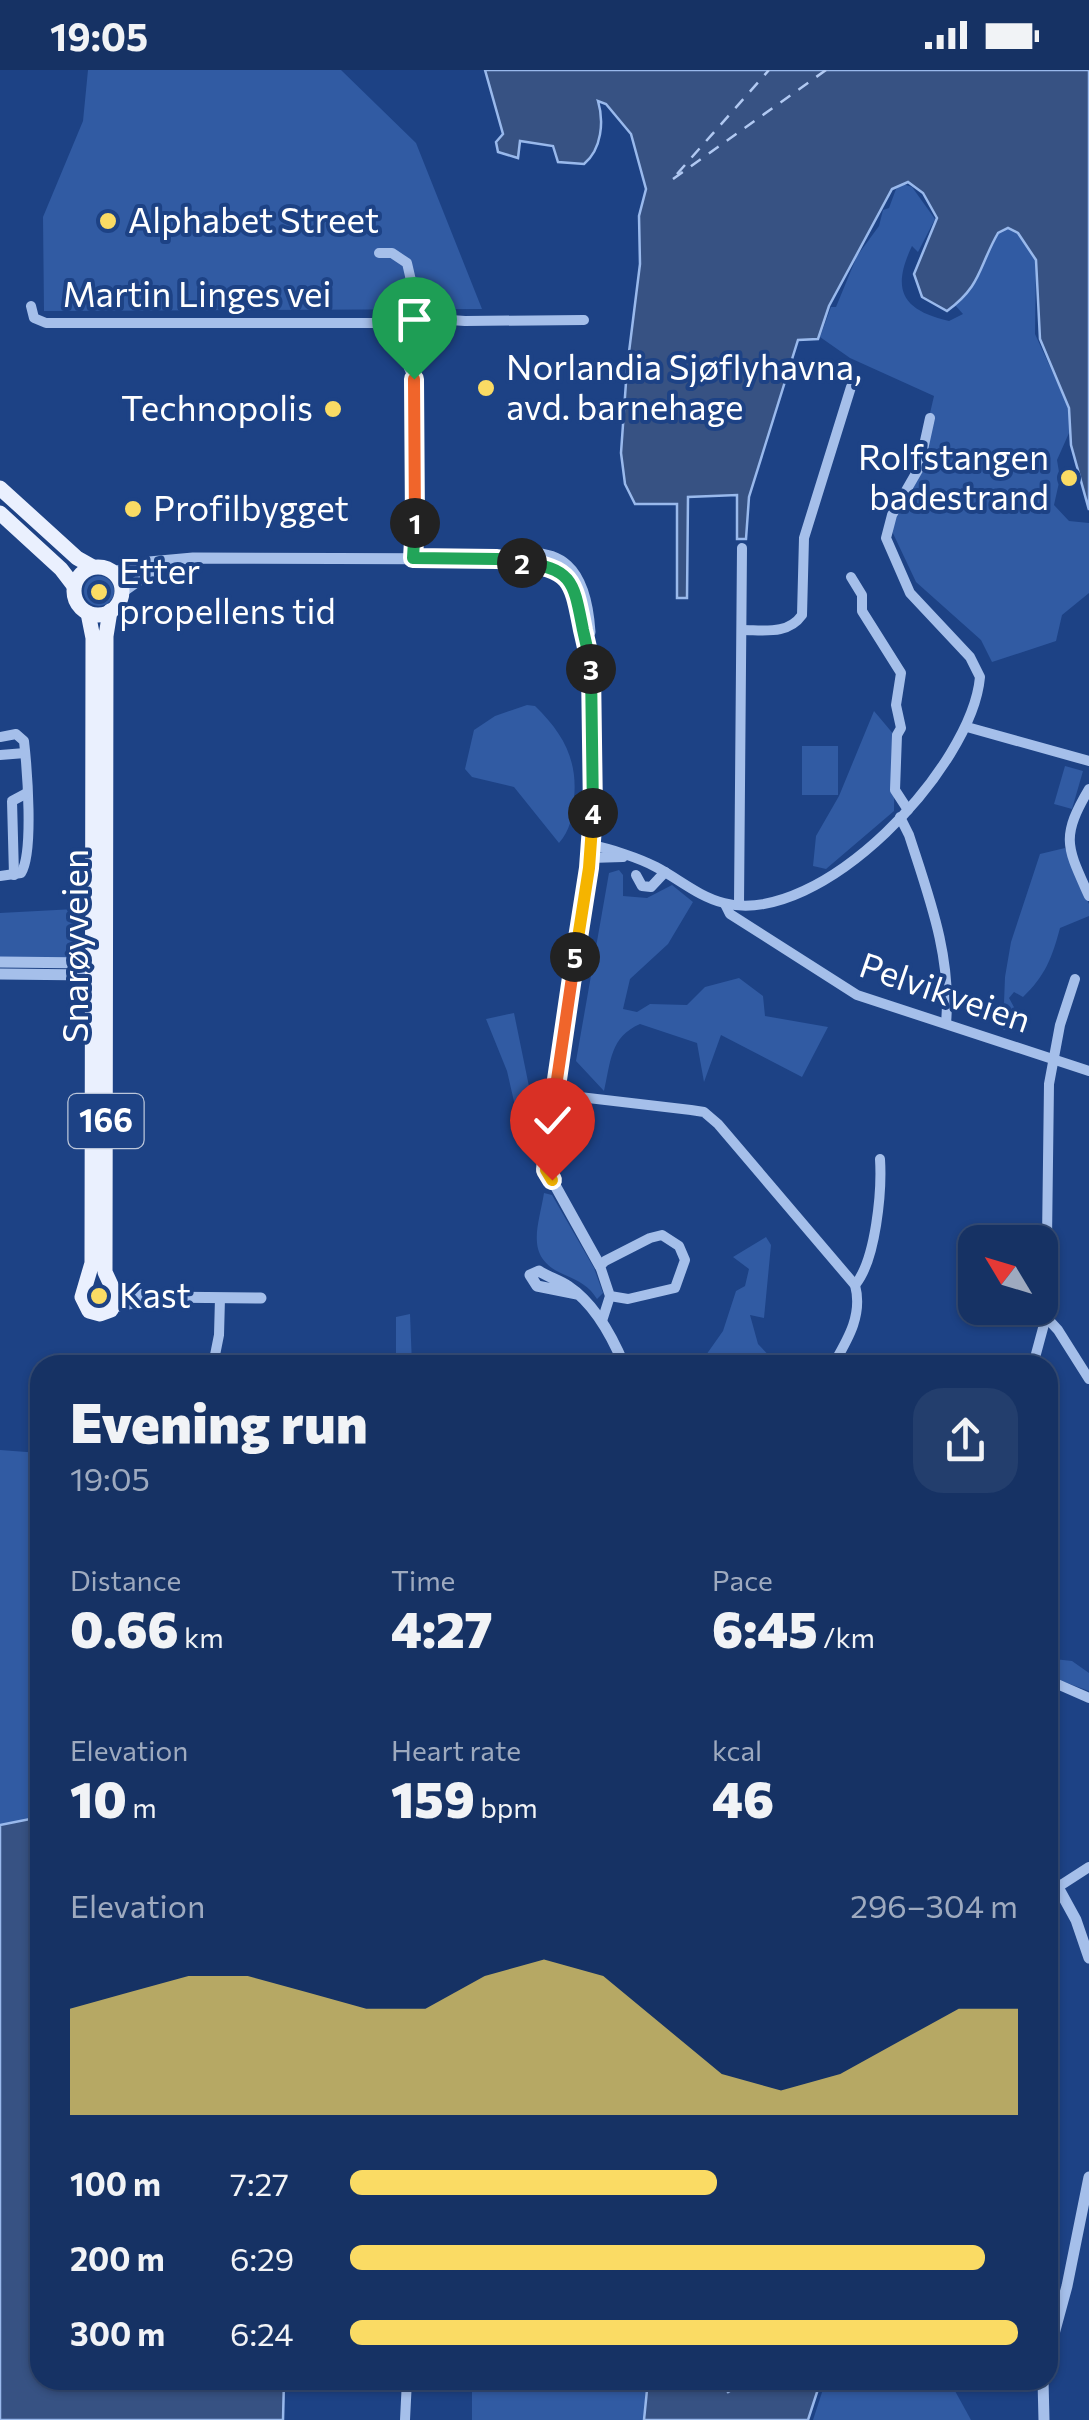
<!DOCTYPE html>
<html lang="en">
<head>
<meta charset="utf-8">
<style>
  :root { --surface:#163264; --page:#233e6d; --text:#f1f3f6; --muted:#9eaabf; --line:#354d78; --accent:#fadb64 }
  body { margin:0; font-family:Commissioner,sans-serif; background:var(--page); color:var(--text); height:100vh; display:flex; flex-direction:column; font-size:38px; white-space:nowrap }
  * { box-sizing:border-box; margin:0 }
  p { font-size:32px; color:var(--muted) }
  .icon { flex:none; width:55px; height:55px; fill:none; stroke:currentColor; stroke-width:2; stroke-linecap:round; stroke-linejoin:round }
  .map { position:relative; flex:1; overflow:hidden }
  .drawer { position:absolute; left:30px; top:1285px; width:1028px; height:1035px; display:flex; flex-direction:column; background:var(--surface); border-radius:30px; box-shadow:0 2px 8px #0004,0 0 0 2px var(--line) }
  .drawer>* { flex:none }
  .needle { width:65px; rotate:308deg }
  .tools { position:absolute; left:958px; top:1155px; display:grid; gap:20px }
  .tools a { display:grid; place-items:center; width:100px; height:100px; border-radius:20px; background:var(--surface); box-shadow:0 2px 8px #0004,0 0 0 2px var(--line); font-size:50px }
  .pin { position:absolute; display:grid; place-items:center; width:85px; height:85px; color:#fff; margin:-102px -42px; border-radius:50% 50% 50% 0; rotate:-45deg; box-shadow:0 0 10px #0007 }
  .pin .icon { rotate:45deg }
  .km { position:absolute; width:50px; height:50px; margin:-25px; border-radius:50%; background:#222; color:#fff; font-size:28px; line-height:50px; text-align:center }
  .round { display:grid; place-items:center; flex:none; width:105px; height:105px; border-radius:30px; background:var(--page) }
  .overview { display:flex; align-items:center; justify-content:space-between; height:170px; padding:0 40px }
  h1 { font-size:55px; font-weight:800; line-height:75px }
  .stats { display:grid; grid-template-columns:repeat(3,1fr); gap:15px; height:170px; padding:10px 40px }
  .stats div { display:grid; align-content:center }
  .stats b { font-size:50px; font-weight:800 }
  .stats small { font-size:28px; font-weight:400 }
  .stats p { font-size:28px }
  .chart { height:280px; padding:20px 40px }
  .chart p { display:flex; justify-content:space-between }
  .chart svg { width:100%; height:180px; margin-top:10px; fill:var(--accent); opacity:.7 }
  ul { padding:0 40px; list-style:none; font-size:32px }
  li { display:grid; grid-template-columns:160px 120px 1fr; align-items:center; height:75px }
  li i { height:25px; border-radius:12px; background:var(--accent) }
  .status { display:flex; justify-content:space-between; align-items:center; height:70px; padding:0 50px; background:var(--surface); direction:ltr }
  .status svg { height:28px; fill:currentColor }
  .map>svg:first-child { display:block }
  .green { fill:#315ba3 }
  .water { fill:#375283; stroke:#99b9ec; stroke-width:2.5 }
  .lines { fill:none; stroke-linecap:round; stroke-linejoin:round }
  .ferry { stroke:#b1c9f2; stroke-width:2.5; stroke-dasharray:12 10; stroke-linecap:butt }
  .minor { stroke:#a5bfea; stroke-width:10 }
  .tertiary { stroke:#a5bfea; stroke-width:11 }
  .primary { stroke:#eaf0fe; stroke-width:15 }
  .split-1-casing { stroke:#fff; stroke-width:20 }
  .split-2-casing { stroke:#fff; stroke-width:20 }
  .split-3-casing { stroke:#fff; stroke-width:20 }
  .split-4-casing { stroke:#fff; stroke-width:20 }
  .split-5-casing { stroke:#fff; stroke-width:20 }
  .split-6-casing { stroke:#fff; stroke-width:20 }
  .split-7-casing { stroke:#fff; stroke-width:20 }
  .split-1 { stroke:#f0652b; stroke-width:12 }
  .split-2 { stroke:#22a559; stroke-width:12 }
  .split-3 { stroke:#22a559; stroke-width:12 }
  .split-4 { stroke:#22a559; stroke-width:12 }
  .split-5 { stroke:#f5b400; stroke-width:12 }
  .split-6 { stroke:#f0652b; stroke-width:12 }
  .split-7 { stroke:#f5b400; stroke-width:12 }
  .poi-dot { fill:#fadb64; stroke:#1d4285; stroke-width:4 }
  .labels { text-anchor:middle; stroke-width:8; stroke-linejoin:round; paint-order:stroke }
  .shield { fill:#1d4285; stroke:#bbc6da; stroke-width:2.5 }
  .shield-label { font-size:32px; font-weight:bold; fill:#fff }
  .poi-label { font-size:35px; fill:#fff; stroke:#1d4285; text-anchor:start }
  .street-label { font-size:35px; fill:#fff; stroke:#1d4285 }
</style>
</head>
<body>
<div class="status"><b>19:05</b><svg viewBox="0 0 49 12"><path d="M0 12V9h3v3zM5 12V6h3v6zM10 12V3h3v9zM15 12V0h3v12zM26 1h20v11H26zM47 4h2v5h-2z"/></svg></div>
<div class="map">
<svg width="1089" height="2350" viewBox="0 0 1089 2350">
  <rect width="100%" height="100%" fill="#1d4285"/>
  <g class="green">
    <path d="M88 0H341L416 73 482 239 44 241 43 147 83 51Z"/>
    <path d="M903 114 912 117 935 149 918 182 912 176C891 220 902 240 949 251L963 244 955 235C979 216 983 189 998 163L1009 158 1018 163 1036 190 1035 264 1069 338V363L1057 390 1060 408 1054 435 1069 451 1089 453V523L1062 545 1056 571 992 592 981 570 916 512 890 457 916 403 934 326 850 288 820 267 831 237H836L857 186 879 156 883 140 889 138 896 119Z"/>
    <circle cx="99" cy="521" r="15"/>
    <path d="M527 635 535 636C563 663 578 690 574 729 573 745 570 761 559 773L514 717 472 707 465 699 474 660 495 646Z"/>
    <path d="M874 641 895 666 894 741 826 799 813 796 816 766 839 726Z"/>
    <rect x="802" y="676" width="36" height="49"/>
    <path d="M1065 696 1083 701 1072 739 1054 734Z"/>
    <path d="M1065 778 1089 834V846L1060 858C1052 888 1045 906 1023 927L1014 922 1009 928 1015 939 1009 960H1003L1005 907 1011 872 1040 784Z"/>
    <path d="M619 800 623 805V826L647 828 672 815 693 832 668 874 630 909 623 939 637 942 650 934 687 935 705 917 739 908 763 926 765 946 828 957 802 1007 721 965 704 1012 697 973 640 954C610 967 611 991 604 1021L576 991 609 803Z"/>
    <path d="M75 839 74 888H0V843Z"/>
    <path d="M514 943 533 1036 518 1049 507 1001 486 949Z"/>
    <path d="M544 1123 552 1125 594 1198 603 1223 597 1229C589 1216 579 1211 565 1205 524 1188 538 1159 544 1123Z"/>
    <path d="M766 1167 771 1175 764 1248 750 1245 758 1274 778 1295H764L741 1284 731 1295H699L723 1261 736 1221 745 1216 749 1199 733 1187Z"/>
    <path d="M410 1244 412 1295H396V1247Z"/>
    <path d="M0 1380 40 1383V1747L0 1755Z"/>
    <path d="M1048 1580 1054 1589 1072 1591 1089 1603V1621L1048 1606Z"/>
    <path d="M446 2310H750L746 2350 647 2324 644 2350H472V2318Z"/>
    <path d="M826 2310H949L971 2350H813Z"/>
  </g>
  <g class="water">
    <path d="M485 0H1089V440L1071 375 1069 338 1040 269 1036 190 1018 163 1008 158 998 163C978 198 982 215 947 241L922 227 914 204 937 148 923 123 908 112 892 119 829 236 818 269 798 270 749 427 746 469H737V425L688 427 687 528H677V434H635L625 414 621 383 627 298 640 194 639 146 646 119 631 64 606 34 598 31C604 51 602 79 584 94L558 92 553 76 520 71 518 88 498 82 496 72 503 64Z"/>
    <path d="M40 1747V2310H284L283 2350H0V1755Z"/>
    <path d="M648 2310H718L728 2322 741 2314V2310H821L808 2350H644Z"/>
  </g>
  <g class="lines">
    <g class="ferry">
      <path d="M677 104 769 0"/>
      <path d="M673 109 826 0"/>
    </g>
    <g class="minor">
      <path d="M379 183H392L407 193 419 245"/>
      <path d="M31 236 34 248 46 253H374L401 249"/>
      <path d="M422 248 465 251 584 250"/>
      <path d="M426 259 422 248 417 244 406 245 399 254 402 265 414 270 443 250"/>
      <path d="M406 268 409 298 413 308"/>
      <path d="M413 488 414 309 422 267"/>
      <path d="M851 507 862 525V541L901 603 896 635 901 658 897 665 895 720 908 740"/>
      <path d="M742 560C764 560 788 565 802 545L804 468 851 317"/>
      <path d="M967 657 1089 691"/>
      <path d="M0 667 16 664 24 671C27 698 34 783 21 803L0 806"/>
      <path d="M0 685 25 683"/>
      <path d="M1089 719C1060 768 1067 777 1089 826"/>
      <path d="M900 747 909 765C929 827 952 887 946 953"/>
      <path d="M591 775C611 779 639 788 656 797 679 809 699 827 724 833 821 858 972 697 980 607L970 587 910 523 886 468 892 445 919 398 930 348"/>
      <path d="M590 788 623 787"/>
      <path d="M14 805 12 731 27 723"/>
      <path d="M636 805 642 816 651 817 665 802"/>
      <path d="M725 834 730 844 857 925 1089 1001"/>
      <path d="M739 834 742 478"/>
      <path d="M554 1024 691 1040 704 1042 718 1054 855 1215C863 1245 848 1269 833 1295"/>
      <path d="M855 1215C876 1190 882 1121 880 1089"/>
      <path d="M1046 1247 1058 1260 1089 1309"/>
      <path d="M602 1251 610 1226 628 1229 675 1218 685 1190 679 1176 662 1165 650 1168 605 1191 600 1196 610 1226"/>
      <path d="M213 1295 219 1265 220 1228"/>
      <path d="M1033 1295 1046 1247 1049 1014 1060 955 1075 909"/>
      <path d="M1048 1610 1089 1628"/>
      <path d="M1058 1817 1089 1797"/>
      <path d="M405 2350 407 2310"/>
    </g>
    <g class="tertiary">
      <path d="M497 489 547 496 567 508 578 527 588 576 593 661 591 775 546 1099 600 1196"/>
      <path d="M113 502 149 492 193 488 497 489C564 470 586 501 590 562"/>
      <path d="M121 523 162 494"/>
      <path d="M0 892 92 893"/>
      <path d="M0 904 92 905 96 901"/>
      <path d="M116 1221 158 1227 261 1228"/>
      <path d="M577 1224 537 1216 530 1205 539 1201C548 1207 559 1210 568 1216 595 1234 612 1266 624 1295"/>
      <path d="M113 1237 153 1229"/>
      <path d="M1048 1799 1076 1850 1089 1888"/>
      <path d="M1048 2286 1067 2216 1089 2107"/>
      <path d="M1043 2310 1044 2350"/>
    </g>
    <g class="primary">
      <path d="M0 418 77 488 93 497"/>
      <path d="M0 443 61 499 74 516"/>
      <circle cx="98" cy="521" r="24"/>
      <path d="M88 543 93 568 92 1193 82 1227 89 1241 100 1244 111 1240 117 1228 105 1202 106 566 110 541"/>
    </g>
  </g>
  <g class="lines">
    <defs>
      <path id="split-1" d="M414 309 415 453"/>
      <path id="split-2" d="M415 453 413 488 497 489 522 493"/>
      <path id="split-3" d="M522 493C574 497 574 515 583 560 586 573 589 585 591 599"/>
      <path id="split-4" d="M591 599 593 743"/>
      <path id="split-5" d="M575 887 589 798 593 743"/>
      <path id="split-6" d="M554 1030 575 887"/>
      <path id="split-7" d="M552 1110 546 1100 554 1030"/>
    </defs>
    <use href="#split-1" class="split-1-casing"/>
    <use href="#split-2" class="split-2-casing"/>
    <use href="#split-3" class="split-3-casing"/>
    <use href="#split-4" class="split-4-casing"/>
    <use href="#split-5" class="split-5-casing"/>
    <use href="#split-6" class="split-6-casing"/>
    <use href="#split-7" class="split-7-casing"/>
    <use href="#split-1" class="split-1"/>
    <use href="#split-2" class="split-2"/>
    <use href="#split-3" class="split-3"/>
    <use href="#split-4" class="split-4"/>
    <use href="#split-5" class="split-5"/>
    <use href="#split-6" class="split-6"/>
    <use href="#split-7" class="split-7"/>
  </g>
  <g class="poi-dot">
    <circle cx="108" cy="151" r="10"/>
    <circle cx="486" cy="318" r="10"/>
    <circle cx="333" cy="339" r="10"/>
    <circle cx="1069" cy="408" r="10"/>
    <circle cx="133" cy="439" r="10"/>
    <circle cx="99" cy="522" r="10"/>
    <circle cx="99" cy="1226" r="10"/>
  </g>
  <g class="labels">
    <rect class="shield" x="68.5" y="1024" width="75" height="54" rx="8"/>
    <g class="shield-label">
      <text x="106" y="1062">166</text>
    </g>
    <g class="poi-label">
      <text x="128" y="163">Alphabet Street</text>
      <text x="506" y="310">Norlandia Sjøflyhavna,<tspan x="506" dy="40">avd. barnehage</tspan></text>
      <text x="313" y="351" text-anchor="end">Technopolis</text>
      <text x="1049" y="400" text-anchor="end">Rolfstangen<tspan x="1049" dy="40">badestrand</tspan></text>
      <text x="153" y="451">Profilbygget</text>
      <text x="119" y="514">Etter<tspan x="119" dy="40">propellens tid</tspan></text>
      <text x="119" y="1238">Kast</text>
    </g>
    <g class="street-label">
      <text x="197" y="237">Martin Linges vei</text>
      <text transform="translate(76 876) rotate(-90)" y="12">Snarøyveien</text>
      <text transform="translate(945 923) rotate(19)" y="12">Pelvikveien</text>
    </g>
  </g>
</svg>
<div class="tools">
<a><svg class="needle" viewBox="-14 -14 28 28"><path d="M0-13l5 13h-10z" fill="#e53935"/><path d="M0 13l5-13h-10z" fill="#9eaabf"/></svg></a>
</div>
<div class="pin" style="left:414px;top:309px;background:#1e9e55"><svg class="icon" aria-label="arrive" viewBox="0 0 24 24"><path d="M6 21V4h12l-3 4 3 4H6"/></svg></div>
<div class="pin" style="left:552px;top:1110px;background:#d93025"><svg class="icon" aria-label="check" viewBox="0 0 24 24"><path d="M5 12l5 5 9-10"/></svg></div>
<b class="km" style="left:415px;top:453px">1</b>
<b class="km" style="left:522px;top:493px">2</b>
<b class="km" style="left:591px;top:599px">3</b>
<b class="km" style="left:593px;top:743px">4</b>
<b class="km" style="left:575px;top:887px">5</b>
<section class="drawer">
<div class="overview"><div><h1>Evening run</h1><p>19:05</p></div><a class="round"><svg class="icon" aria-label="share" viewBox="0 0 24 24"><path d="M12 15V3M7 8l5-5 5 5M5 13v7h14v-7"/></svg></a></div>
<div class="stats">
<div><p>Distance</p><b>0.66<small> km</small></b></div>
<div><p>Time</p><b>4:27</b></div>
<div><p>Pace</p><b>6:45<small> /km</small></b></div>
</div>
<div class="stats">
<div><p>Elevation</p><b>10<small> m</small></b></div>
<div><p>Heart rate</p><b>159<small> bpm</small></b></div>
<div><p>kcal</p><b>46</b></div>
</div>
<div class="chart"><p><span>Elevation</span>296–304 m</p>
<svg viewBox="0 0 160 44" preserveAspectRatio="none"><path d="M0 44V18L10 14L20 10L30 10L40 14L50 18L60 18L70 10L80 6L90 10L100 22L110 34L120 38L130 34L140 26L150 18L160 18V44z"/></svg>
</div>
<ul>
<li><b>100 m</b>7:27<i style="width:55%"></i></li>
<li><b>200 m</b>6:29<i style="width:95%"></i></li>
<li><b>300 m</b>6:24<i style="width:100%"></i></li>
</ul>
</section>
</div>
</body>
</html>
